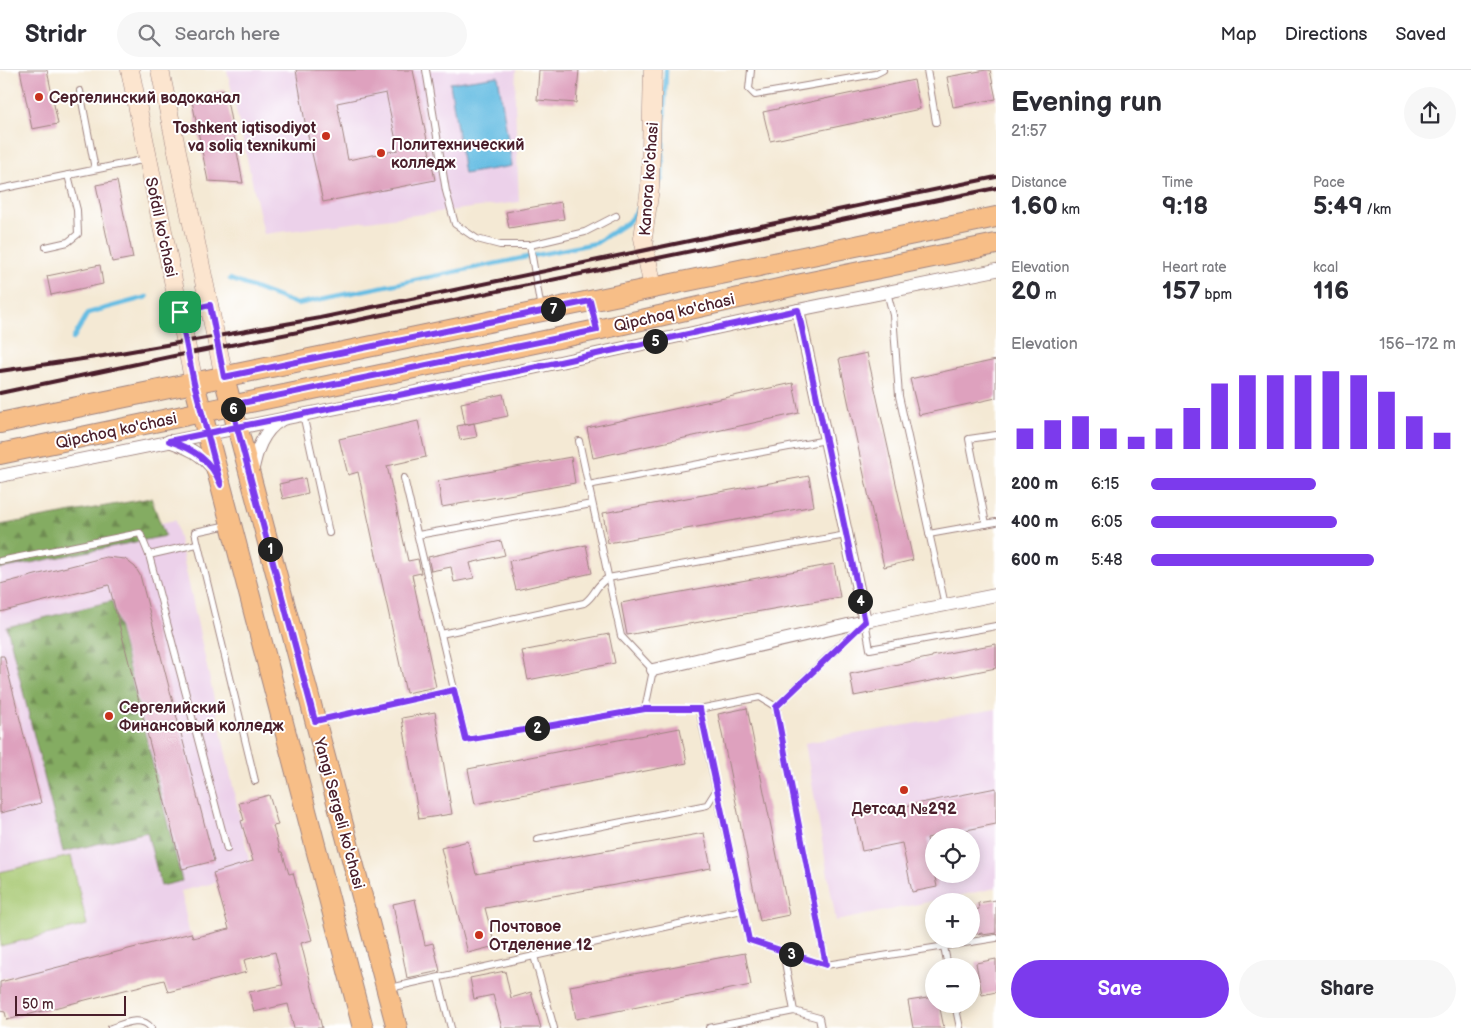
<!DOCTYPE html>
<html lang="en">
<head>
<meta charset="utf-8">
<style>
  :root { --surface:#fff; --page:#f7f7f7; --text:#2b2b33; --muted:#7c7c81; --line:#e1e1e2; --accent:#7c3aed }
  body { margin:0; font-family:"Balsamiq Sans",sans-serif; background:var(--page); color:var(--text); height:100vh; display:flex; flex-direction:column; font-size:19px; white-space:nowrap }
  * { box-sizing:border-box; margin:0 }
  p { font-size:16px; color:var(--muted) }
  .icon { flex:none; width:28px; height:28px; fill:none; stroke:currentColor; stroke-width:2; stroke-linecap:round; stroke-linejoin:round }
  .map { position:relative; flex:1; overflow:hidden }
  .sheet { display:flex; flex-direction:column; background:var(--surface); width:475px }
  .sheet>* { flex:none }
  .controls { position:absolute; left:925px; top:758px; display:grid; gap:10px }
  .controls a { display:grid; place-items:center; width:55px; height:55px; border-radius:50%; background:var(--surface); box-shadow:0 2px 12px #0003; font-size:25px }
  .scale { position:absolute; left:15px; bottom:12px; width:111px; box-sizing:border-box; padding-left:5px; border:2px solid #4a1f2b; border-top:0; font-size:14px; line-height:18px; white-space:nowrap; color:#4a1f2b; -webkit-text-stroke:4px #fff; paint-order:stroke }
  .pin { position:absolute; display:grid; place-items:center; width:42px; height:42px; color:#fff; margin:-21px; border-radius:10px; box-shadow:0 2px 8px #0006 }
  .km { position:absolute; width:25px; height:25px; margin:-12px; border-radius:50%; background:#222; color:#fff; font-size:14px; line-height:25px; text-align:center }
  .round { display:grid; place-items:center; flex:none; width:52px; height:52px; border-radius:26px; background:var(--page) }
  .headline { display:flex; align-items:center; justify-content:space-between; height:85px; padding:0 15px }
  h1 { font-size:28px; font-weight:600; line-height:38px }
  .metrics { display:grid; grid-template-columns:repeat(3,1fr); gap:8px; height:85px; padding:5px 15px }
  .metrics div { display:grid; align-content:center }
  .metrics b { font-size:25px; font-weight:600 }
  .metrics small { font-size:14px; font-weight:400 }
  .metrics p { font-size:14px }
  .chart { height:140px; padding:10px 15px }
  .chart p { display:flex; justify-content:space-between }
  .chart svg { width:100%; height:90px; margin-top:5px; stroke:var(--accent); stroke-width:6 }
  .button { display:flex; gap:10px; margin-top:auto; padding:10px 15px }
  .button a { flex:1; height:58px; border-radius:30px; background:var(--accent); color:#fff; font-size:20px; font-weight:600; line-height:58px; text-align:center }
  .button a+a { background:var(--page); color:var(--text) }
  ul { padding:0 15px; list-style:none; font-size:16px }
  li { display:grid; grid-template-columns:80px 60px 1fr; align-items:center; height:38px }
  li i { height:12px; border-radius:6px; background:var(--accent) }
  header { display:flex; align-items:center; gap:30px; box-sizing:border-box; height:70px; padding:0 25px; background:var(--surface); border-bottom:1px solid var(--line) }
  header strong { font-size:24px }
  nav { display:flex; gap:28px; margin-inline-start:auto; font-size:18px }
  .search { width:350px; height:45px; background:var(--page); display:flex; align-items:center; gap:12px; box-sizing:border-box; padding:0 18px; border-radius:28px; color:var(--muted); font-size:19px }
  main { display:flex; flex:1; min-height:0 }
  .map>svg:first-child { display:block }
  .built { fill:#ecd1ea; fill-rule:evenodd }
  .forest { fill:url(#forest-firs); stroke:#676646 }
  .pitch { fill:#a6c76f; stroke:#78734d }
  .water { fill:#66bde3; stroke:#586e87 }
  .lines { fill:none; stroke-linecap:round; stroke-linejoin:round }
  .stream { stroke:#66bde3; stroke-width:4.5 }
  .building { fill:#dea1be; fill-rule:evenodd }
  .lane-casing { stroke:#9f8480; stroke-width:8 }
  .street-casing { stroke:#9f8480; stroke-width:14 }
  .secondary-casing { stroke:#9f8480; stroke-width:19 }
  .primary-casing { stroke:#9f8480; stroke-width:22 }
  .lane { stroke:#fff; stroke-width:6 }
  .street { stroke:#fff; stroke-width:12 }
  .secondary { stroke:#fce5cf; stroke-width:18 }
  .primary { stroke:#f7be87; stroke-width:20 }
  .rail { stroke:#4a1f2b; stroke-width:4 }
  .route-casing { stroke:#fff; stroke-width:10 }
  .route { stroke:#7c3aed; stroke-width:6 }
  .poi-dot { fill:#c8321e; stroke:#fff; stroke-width:2 }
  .labels { text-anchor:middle; stroke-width:4; stroke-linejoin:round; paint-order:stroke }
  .poi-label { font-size:16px; font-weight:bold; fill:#4a1f2b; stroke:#fff; text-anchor:start }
  .street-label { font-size:16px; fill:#4a1f2b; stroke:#fff }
</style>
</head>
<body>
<header>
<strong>Stridr</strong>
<div class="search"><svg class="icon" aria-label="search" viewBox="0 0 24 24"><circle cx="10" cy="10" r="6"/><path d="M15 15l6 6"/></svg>Search here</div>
<nav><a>Map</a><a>Directions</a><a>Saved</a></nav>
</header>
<main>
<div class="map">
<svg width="996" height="958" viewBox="0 0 996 958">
  <defs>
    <pattern id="forest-firs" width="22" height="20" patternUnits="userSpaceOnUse" patternTransform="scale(1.25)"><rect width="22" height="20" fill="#84ac62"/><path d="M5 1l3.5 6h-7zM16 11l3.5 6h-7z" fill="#6e8b51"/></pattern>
  </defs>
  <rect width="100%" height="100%" fill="#fff"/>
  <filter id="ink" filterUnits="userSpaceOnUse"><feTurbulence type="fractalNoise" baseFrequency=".02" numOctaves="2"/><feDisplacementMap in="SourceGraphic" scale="10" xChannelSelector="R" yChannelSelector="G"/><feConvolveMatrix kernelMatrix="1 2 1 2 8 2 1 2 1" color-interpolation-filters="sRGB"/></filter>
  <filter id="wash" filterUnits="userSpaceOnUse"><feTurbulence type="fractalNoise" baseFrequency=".0096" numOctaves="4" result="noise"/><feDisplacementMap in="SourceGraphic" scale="20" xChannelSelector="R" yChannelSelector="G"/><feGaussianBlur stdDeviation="1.12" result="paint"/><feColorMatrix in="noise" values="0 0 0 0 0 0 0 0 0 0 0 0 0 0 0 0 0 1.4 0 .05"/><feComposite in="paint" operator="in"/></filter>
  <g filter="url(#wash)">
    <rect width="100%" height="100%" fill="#f4e9d4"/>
    <g class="built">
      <path d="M227 0H516L515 33 519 132 264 164Z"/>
      <path d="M175 450 252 804 181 821 191 872 0 909V488Z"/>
      <path d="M996 639V818L836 851 805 673ZM934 766H971V804H934Z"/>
    </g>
    <g class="forest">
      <path d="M151 428 165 466 0 499V455Z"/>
      <path d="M112 531 182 811 161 816 147 762 63 782 7 557Z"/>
    </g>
    <path class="pitch" d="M71 786 87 855 0 876V802Z"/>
    <path class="water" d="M498 6 512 96 464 104 450 13Z"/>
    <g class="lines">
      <g class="stream">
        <path d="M656 116 662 109 666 0"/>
        <path d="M230 209 297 234 596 173 628 152 642 134"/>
        <path d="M73 269 88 243 147 227"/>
      </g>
    </g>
    <g id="blocks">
      <g class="building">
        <path d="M20 0H47L58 54 32 59Z"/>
        <path d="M296 0H413L435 110 323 132 305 52ZM386 23 398 80 348 90 337 33Z"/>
        <path d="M539 0H579L576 33 537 30Z"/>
        <path d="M986 0H990L996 29 953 37 947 7Z"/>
        <path d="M914 10 920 39 770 71 763 42Z"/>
        <path d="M225 20 243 113 208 111 191 26Z"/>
        <path d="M117 111 133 188 112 192 96 115Z"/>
        <path d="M561 132 564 149 509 158 506 142Z"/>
        <path d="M100 195 103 214 51 225 47 206Z"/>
        <path d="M867 283 913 490 884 497 839 289Z"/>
        <path d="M996 290V328L919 345 910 309Z"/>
        <path d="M793 313 799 343 593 388 587 358Z"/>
        <path d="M503 324 508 346 465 355 461 333Z"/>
        <path d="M418 351 426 387 387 396 408 491 418 489 421 503 412 505 436 617 406 623 358 402 348 405 339 369Z"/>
        <path d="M474 353 477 367 460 370 457 356Z"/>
        <path d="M571 387 575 413 442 437 438 411Z"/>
        <path d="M809 406 814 436 608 473 603 443Z"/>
        <path d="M305 408 308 423 283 429 279 414Z"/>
        <path d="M501 471 505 485 470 493 474 508 454 512 451 497 431 501 428 487Z"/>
        <path d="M586 475 592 503 516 520 509 491Z"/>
        <path d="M106 487 125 489 135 497 140 505 214 791 182 799 109 515 0 542V514Z"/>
        <path d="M834 494 840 527 627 565 621 533Z"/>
        <path d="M609 564 615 593 528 610 522 581Z"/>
        <path d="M996 574V598L854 626 850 604 932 587V586Z"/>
        <path d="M0 586H4L41 733 0 743Z"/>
        <path d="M747 638 789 845 760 851 718 644Z"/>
        <path d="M435 642 452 744 419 749 402 648Z"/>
        <path d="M680 658 687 693 475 734 468 699Z"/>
        <path d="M996 718V754L927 768 937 817 912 822 902 773 862 781 855 746Z"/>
        <path d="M269 725 278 755 273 756 280 782H282L289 804 293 803 312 870 301 873 322 958H294L288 934 254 942 249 922 283 915 275 882 244 890 247 902 168 922 164 910 7 950 5 942 0 941V912L191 863 193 868 229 859 213 803 253 791 241 751 244 750 239 733Z"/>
        <path d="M704 763 711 798 485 838 495 876 468 883 441 778 468 771 476 804Z"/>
        <path d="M415 829 425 875 433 873 440 901 407 908 393 834Z"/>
        <path d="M996 830V863L982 865V863L971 865V841L979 839 978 833Z"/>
        <path d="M745 883 751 915 576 949 570 916Z"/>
        <path d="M996 889V922L982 925 976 893Z"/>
        <path d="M505 901 511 928 531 922 541 958H502L493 925 474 929 470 908Z"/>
        <path d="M934 927V934H939L944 958H913L908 931Z"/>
      </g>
    </g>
  </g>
  <g filter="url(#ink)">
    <use href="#blocks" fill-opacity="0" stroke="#9f8480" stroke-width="1"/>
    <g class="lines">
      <defs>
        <g id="lane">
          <path d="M426 0 446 121 455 154 477 169 500 175H530"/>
          <path d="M751 0 749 19 755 25 875 4 883 0"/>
          <path d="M927 0 936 52"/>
          <path d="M80 21 95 99"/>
          <path d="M0 119 147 89"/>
          <path d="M46 177 68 172 78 164 77 140 68 105"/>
          <path d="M887 222 893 245 899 326 945 535"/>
          <path d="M541 239 530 175 585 162 616 146"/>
          <path d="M303 344 329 463"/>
          <path d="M404 408 466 670 645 639 653 600 621 566 579 371"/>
          <path d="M588 415 826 370"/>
          <path d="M986 454 969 369 996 365"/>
          <path d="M228 455 195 462 255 711"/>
          <path d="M929 464 996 452"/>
          <path d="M418 465 592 434"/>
          <path d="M197 474 149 485 227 779"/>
          <path d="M0 491 140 463 149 485"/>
          <path d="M865 551 870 579 996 556"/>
          <path d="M862 554 776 637 826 895 996 868"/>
          <path d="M441 564 584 533C596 525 594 516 608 508L846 465"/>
          <path d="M776 637 760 627 699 639 749 870 826 895"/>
          <path d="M645 639H699"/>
          <path d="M319 650 454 620"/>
          <path d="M537 769 707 735 717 719"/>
          <path d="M944 877 948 896"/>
          <path d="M534 886 554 958"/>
          <path d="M438 908 451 958"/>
          <path d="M390 918 742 840"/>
          <path d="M955 934 960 958"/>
          <path d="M794 941 819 948 821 958"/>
          <path d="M111 958C123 954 142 945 151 958"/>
          <path d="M709 958 794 941 783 881"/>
        </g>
        <g id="street">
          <path d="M798 240 865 551 996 525"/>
          <path d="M169 371C187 377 203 384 214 401"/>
          <path d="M252 403C256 382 262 361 281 350"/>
          <path d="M0 406 500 305 798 240 996 200"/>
          <path d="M653 600 865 551"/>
        </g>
        <g id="secondary">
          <path d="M130 0 194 313"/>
          <path d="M160 0 224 307"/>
          <path d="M653 0 650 118 643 168 653 218"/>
          <path d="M180 242 209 235"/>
        </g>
        <g id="primary">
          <path d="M224 307 397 958"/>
          <path d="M194 313 363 958"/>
          <path d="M0 353 996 147"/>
          <path d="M0 384 597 260 792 216 996 174"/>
        </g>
      </defs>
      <use href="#lane" class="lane-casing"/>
      <use href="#street" class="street-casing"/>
      <use href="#secondary" class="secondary-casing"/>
      <use href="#primary" class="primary-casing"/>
      <use href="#lane" class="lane"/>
      <use href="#street" class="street"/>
      <use href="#secondary" class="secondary"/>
      <use href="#primary" class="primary"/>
      <g class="rail">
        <path d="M0 301 103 286 320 248 996 107"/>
        <path d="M0 323 174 286 329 256 996 118"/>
      </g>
    </g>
  </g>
  <g class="lines" filter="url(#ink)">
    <defs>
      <path id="route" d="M180 242 194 313 221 415C211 390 194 379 169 371L237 357 315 651 454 620 466 670 645 639H700L749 870 826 895 776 637 865 552 798 240 500 305 237 357 232 335 597 260 590 231 224 307 210 235 180 242"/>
    </defs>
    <use href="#route" class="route-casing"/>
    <use href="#route" class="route"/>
  </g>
  <g class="poi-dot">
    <circle cx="39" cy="27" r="5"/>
    <circle cx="326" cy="66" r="5"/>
    <circle cx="381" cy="83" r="5"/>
    <circle cx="109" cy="646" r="5"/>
    <circle cx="904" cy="720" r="5"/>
    <circle cx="479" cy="865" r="5"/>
  </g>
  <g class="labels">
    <g class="poi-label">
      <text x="49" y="33">Сергелинский водоканал</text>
      <text x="316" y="63" text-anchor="end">Toshkent iqtisodiyot<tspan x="316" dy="18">va soliq texnikumi</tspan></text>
      <text x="391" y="80">Политехнический<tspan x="391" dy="18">колледж</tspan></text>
      <text x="119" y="643">Сергелийский<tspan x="119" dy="18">Финансовый колледж</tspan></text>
      <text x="904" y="744" text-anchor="middle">Детсад №292</text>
      <text x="489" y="862">Почтовое<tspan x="489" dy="18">Отделение 12</tspan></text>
    </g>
    <g class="street-label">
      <text transform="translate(648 109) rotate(-86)" y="6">Kanora ko'chasi</text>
      <text transform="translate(162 157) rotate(78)" y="6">Sofdil ko'chasi</text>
      <text transform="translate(674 242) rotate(-13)" y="6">Qipchoq ko'chasi</text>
      <text transform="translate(116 360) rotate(-12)" y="6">Qipchoq ko'chasi</text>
      <text transform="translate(340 743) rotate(75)" y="6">Yangi Sergeli ko'chasi</text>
    </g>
  </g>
</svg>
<div class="controls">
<a><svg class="icon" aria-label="locate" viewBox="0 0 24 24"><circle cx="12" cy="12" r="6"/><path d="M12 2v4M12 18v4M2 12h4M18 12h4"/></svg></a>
<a>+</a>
<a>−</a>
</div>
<div class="scale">50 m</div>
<div class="pin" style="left:180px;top:242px;background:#1e9e55"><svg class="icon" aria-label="arrive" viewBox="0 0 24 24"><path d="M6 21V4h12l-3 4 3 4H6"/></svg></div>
<b class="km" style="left:270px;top:479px">1</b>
<b class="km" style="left:537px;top:658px">2</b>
<b class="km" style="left:791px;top:884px">3</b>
<b class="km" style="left:860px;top:531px">4</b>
<b class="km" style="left:655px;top:271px">5</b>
<b class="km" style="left:233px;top:339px">6</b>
<b class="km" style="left:553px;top:239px">7</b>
</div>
<section class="sheet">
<div class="headline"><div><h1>Evening run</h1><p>21:57</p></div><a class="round"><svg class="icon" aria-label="share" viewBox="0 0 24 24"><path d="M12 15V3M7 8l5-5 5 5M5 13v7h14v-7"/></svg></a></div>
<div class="metrics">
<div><p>Distance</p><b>1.60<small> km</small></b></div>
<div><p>Time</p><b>9:18</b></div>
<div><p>Pace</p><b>5:49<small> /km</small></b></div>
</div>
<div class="metrics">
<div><p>Elevation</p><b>20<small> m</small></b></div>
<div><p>Heart rate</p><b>157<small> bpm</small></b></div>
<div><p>kcal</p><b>116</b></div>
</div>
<div class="chart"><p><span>Elevation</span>156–172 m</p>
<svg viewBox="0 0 160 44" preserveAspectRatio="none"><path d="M5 44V34M15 44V30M25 44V28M35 44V34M45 44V38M55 44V34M65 44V24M75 44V12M85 44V8M95 44V8M105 44V8M115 44V6M125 44V8M135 44V16M145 44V28M155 44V36"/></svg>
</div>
<ul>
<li><b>200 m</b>6:15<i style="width:54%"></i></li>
<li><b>400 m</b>6:05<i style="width:61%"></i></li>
<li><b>600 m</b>5:48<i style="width:73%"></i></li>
</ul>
<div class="button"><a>Save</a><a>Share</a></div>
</section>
</main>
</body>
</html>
